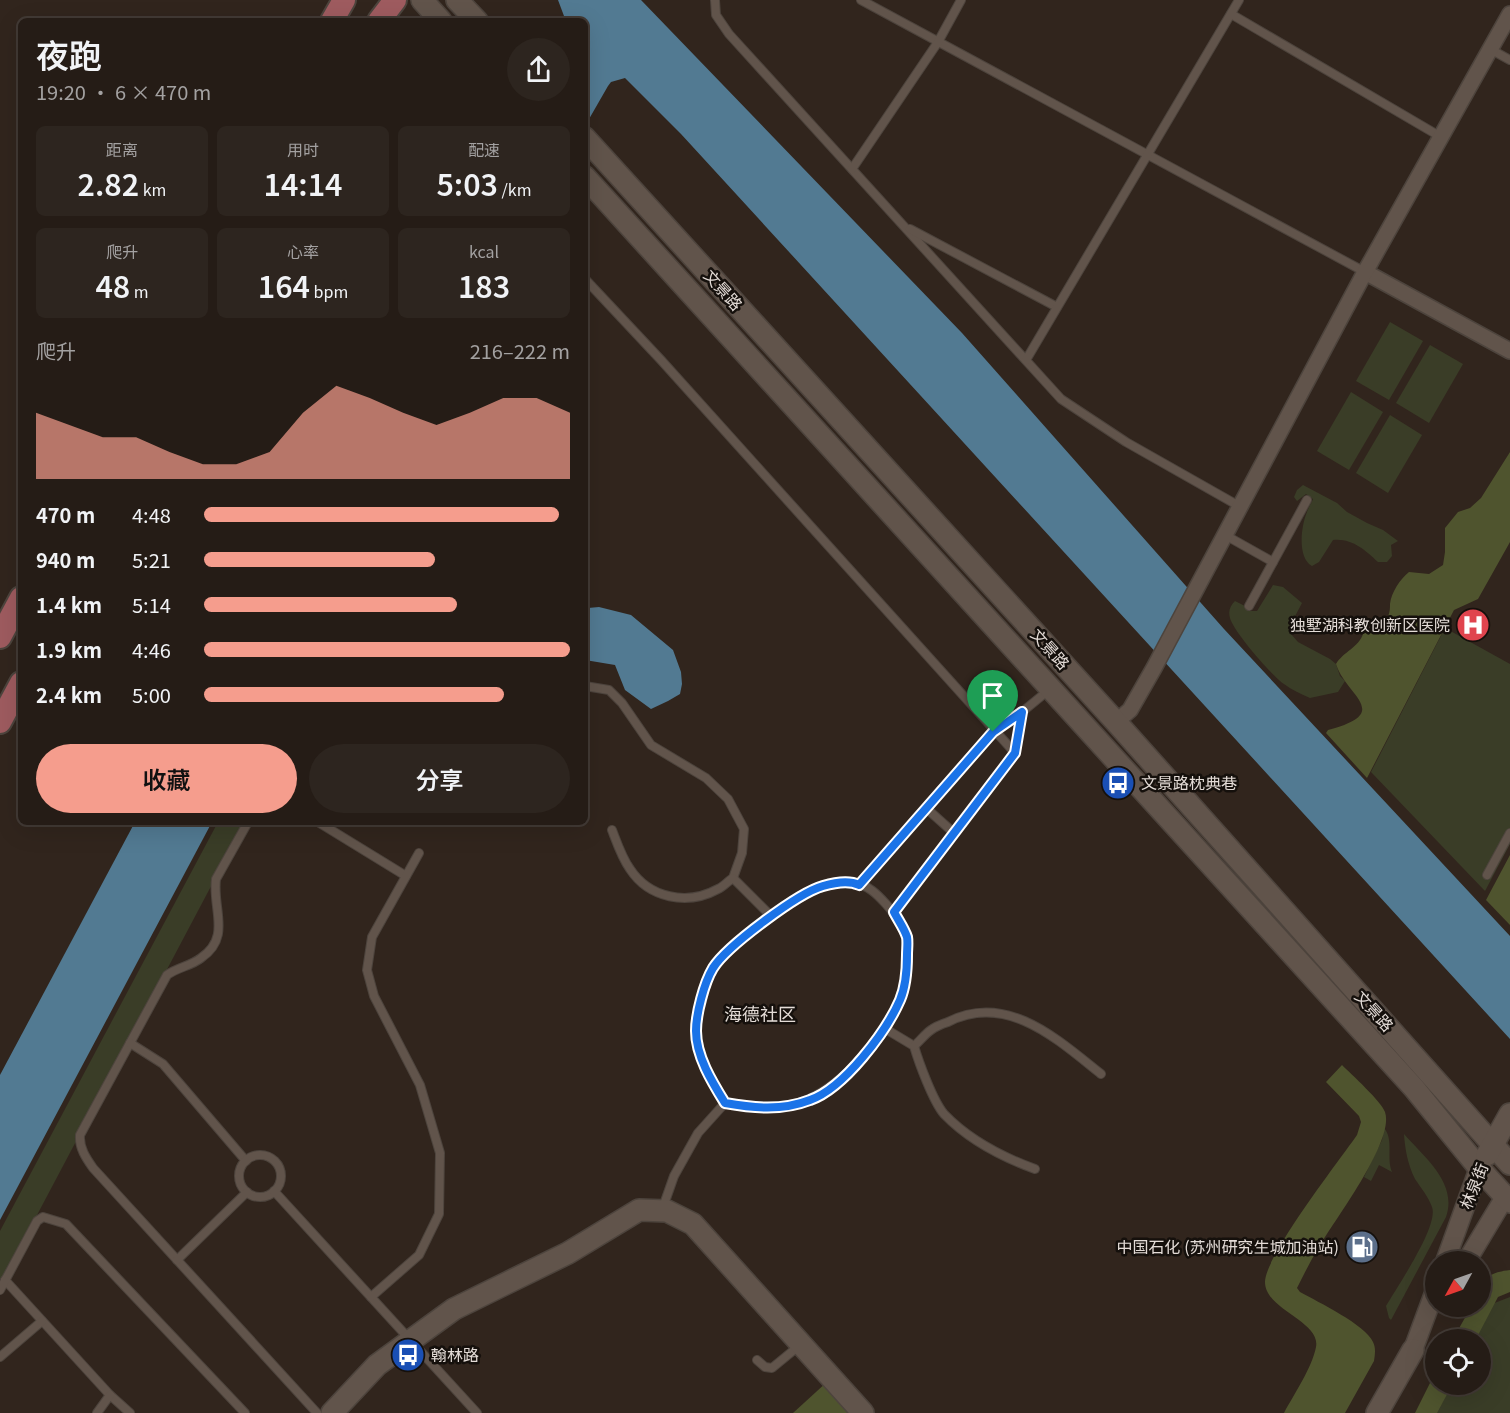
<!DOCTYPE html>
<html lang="zh">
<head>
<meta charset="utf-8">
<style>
  :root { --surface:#251c16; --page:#2d251f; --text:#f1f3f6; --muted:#a3a1a1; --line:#423a35; --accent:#f59d8d }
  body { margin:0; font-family:Georgia,"Noto Sans SC",serif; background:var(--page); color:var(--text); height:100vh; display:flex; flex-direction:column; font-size:22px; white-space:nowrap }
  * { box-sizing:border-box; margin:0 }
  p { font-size:20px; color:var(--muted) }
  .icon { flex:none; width:33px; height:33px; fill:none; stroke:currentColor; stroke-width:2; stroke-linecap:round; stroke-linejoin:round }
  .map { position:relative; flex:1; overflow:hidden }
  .drawer { position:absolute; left:18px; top:18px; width:570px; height:807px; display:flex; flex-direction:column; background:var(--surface); border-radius:9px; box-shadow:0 6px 24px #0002,0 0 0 2px var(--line) }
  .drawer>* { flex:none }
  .needle { width:39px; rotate:230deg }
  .buttons { position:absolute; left:1425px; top:1251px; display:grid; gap:12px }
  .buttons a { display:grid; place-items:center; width:66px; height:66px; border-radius:50%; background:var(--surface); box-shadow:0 6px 24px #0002,0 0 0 2px var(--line); font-size:30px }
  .pin { position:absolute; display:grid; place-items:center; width:51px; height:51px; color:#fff; margin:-62px -26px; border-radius:50% 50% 50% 0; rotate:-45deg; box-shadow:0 0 6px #0007 }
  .pin .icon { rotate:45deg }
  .round { display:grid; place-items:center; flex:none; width:63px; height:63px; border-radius:32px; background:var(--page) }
  .overview { display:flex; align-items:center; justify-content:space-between; height:102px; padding:0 18px }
  h1 { font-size:33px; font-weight:600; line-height:45px }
  .stats { display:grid; grid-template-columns:repeat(3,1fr); gap:9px; height:102px; padding:6px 18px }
  .stats div { display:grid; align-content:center; border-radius:9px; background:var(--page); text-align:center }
  .stats b { font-size:30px; font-weight:600 }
  .stats small { font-size:16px; font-weight:400 }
  .stats p { font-size:16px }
  .chart { height:168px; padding:12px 18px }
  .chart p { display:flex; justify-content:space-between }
  .chart svg { width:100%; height:108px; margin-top:6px; fill:var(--accent); opacity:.7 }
  .button { display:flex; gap:12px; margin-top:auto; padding:12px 18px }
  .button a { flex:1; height:69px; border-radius:36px; background:var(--accent); color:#111; font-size:24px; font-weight:600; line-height:69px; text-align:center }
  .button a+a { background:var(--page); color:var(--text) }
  ul { padding:0 18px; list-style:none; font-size:20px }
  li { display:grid; grid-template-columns:96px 72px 1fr; align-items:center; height:45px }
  li i { height:15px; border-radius:8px; background:var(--accent) }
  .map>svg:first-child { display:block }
  .green { fill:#3a3d27 }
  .forest { fill:#4f542e }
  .water { fill:#527a92 }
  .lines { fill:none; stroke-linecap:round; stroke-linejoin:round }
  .service-casing { stroke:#4d443d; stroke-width:10 }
  .minor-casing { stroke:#4d443d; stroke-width:18 }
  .tertiary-casing { stroke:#4d443d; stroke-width:21 }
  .secondary-casing { stroke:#4d443d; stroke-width:24 }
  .primary-casing { stroke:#4d443d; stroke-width:26 }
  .service { stroke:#61544b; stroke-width:8 }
  .minor { stroke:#61544b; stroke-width:15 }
  .tertiary { stroke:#61544b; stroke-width:18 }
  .secondary { stroke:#61544b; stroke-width:21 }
  .primary { stroke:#9e5b5f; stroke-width:22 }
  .route-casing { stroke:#fff; stroke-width:12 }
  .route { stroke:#1a73e8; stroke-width:8 }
  .labels { text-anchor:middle; stroke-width:5; stroke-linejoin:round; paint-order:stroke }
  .street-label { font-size:16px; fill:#e4dcd7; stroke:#15100c }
  .poi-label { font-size:16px; fill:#e4dcd7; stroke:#15100c; text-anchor:end }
  .neighbourhood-label { font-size:18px; fill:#e4dcd7; stroke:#15100c }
</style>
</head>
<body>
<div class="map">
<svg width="1510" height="1413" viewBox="0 0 1510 1413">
  <rect width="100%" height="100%" fill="#31251d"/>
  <g class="green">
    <path d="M1390 322 1423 341 1389 400 1356 381Z"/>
    <path d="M1430 345 1463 364 1429 423 1396 403Z"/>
    <path d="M1351 392 1383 412 1349 470 1317 451Z"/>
    <path d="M1390 415 1422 435 1388 493 1356 473Z"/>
    <path d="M1303 485 1337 503 1347 512 1367 523 1383 530 1398 541 1391 545 1392 556 1387 562H1378C1365 550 1352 538 1333 540L1319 562 1312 566C1297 558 1301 526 1307 512 1308 508 1311 504 1313 499L1306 494 1297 501 1294 497 1297 490Z"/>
    <path d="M1273 585 1283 587 1302 603 1291 624V634L1298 642 1330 659 1336 664 1340 676 1345 681 1338 692 1310 698C1301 694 1292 690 1284 684 1273 677 1233 631 1230 618 1228 611 1230 606 1235 601L1245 606 1250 611H1257Z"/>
    <path d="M1445 628 1510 664V844L1485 891 1371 772Z"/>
    <path d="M218 822H245L0 1285V1231Z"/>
    <path d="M1384 1128C1394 1139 1386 1159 1392 1172L1379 1165 1371 1181 1364 1177 1382 1140Z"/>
    <path d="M1404 1134C1424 1157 1458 1183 1446 1217L1391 1320 1389 1318 1386 1306C1397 1287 1439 1226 1432 1207 1428 1196 1421 1188 1415 1179 1408 1165 1405 1150 1404 1134Z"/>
    <path d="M1510 1297V1413H1424L1439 1385 1480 1384V1340L1463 1339 1479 1309Z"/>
  </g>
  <g class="forest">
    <path d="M1510 452V542L1478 599 1454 610 1367 778 1326 733 1328 730C1394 713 1346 696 1336 664 1343 652 1359 647 1363 634 1371 630 1381 625 1387 618 1390 613 1390 609 1390 604 1391 593 1400 579 1409 572L1429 574 1443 565 1445 552V528L1458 512 1470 508 1481 498Z"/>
    <path d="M1510 855V925L1486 900Z"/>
    <path d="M1342 1065C1351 1074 1382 1102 1385 1112 1395 1141 1334 1221 1319 1247 1311 1260 1304 1274 1297 1288L1300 1292C1318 1302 1366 1325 1373 1342 1376 1348 1375 1354 1374 1361L1345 1413H1284C1294 1394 1312 1368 1316 1347 1321 1321 1265 1310 1265 1282 1265 1256 1339 1161 1357 1135L1361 1122 1359 1116 1326 1082Z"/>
    <path d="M1510 1270V1292L1498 1297 1476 1339H1453L1471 1307 1480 1306C1480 1281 1484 1273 1510 1270Z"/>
    <path d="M1435 1373 1436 1384 1452 1385 1437 1413H1415Z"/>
    <path d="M828 1381 857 1413H793Z"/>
  </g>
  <g class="water">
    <path d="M558 0H641L962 333 1224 629 1510 936V1039L681 134 625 78 611 82 608 86 585 126V21H562L564 16Z"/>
    <path d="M599 607 631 615 673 650 681 672 682 684 680 694 668 701 651 709 625 690 615 665 585 660V611L588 608Z"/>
    <path d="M135 822H212L0 1220V1075Z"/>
  </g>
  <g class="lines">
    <defs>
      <g id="service">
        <path d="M715 0 716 15 729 34 1061 399 1126 442 1239 506"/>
        <path d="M861 0 1365 272"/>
        <path d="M1231 14 1441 137"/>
        <path d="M1490 49 1510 60"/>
        <path d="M852 169 938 42 961 0"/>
        <path d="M910 229 1057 307"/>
        <path d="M585 279 661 360 1015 753"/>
        <path d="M1026 360 1239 0"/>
        <path d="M1225 535 1273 562"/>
        <path d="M1249 606 1307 500"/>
        <path d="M585 686 609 690 622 703 651 745 706 778 728 799 744 829 742 853 733 878"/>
        <path d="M926 808 954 833"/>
        <path d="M248 822 216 879C212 909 232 937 201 958 191 966 178 967 167 975L80 1135C79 1148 86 1158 93 1168L317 1413"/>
        <path d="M318 822 406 876"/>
        <path d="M612 830C617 843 622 858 630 869 649 898 687 906 718 889 723 887 728 881 733 878L772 917"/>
        <path d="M1487 875 1510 833"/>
        <path d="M859 884 994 732 1022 712 1050 689"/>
        <path d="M893 913 1015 753 1022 712"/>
        <path d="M884 1028 914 1046C919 1063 933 1101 944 1114 969 1140 1002 1157 1035 1169"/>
        <path d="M130 1043 163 1064 246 1161"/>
        <path d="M914 1046C920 1041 925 1034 931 1030 936 1026 942 1024 948 1022 1007 992 1057 1039 1101 1074"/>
        <circle cx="260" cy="1176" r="21"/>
        <path d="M274 1191 477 1413"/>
        <path d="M662 1210 674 1176 698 1133 725 1103C788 1114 818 1105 862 1058 891 1027 913 983 907 939 905 927 894 913 886 904 877 894 868 885 853 882 831 878 800 897 783 909 758 926 732 942 714 967 707 977 704 990 702 1001 699 1010 695 1022 696 1032 697 1058 711 1081 725 1103"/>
        <path d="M177 1260 247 1192"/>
        <path d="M5 1280 110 1395 130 1413"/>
        <path d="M0 1290 37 1221 43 1217 66 1224 245 1413"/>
        <path d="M371 1297 419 1255 439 1214 440 1153 420 1085 374 996 367 970 372 937 419 853"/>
        <path d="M0 1357 42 1321"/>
        <path d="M757 1360 765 1367 772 1368 800 1345"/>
        <path d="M97 1413 110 1395"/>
      </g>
      <g id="minor">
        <path d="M1365 272 1510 351"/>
        <path d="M1116 722 1130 710 1154 668 1365 272 1510 14"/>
      </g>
      <g id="tertiary">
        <path d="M1445 1262 1479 1168"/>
        <path d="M1466 1262 1505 1197"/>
        <path d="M1413 1350 1436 1288"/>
      </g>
      <g id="secondary">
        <path d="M422 0 441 21"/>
        <path d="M457 0 477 21"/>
        <path d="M585 138 1116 722 1510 1164"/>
        <path d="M585 177 1414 1088 1479 1168 1510 1202"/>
        <path d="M1487 1155 1510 1114"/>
        <path d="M332 1413 377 1365 454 1309 568 1253 639 1210 667 1211 693 1224 863 1413"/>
        <path d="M1377 1413 1413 1350"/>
      </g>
      <g id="primary">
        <path d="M332 21 344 0"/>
        <path d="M379 21 395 0"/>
        <path d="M0 637 21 598"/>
        <path d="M0 722 21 683"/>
      </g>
    </defs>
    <use href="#service" class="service-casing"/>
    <use href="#minor" class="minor-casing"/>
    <use href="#tertiary" class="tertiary-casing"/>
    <use href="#secondary" class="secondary-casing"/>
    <use href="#primary" class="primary-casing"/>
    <use href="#service" class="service"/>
    <use href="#minor" class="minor"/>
    <use href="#tertiary" class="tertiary"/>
    <use href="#secondary" class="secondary"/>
    <use href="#primary" class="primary"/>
  </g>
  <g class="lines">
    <defs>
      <path id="route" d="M1022 712 1015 753 894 912C898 920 904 928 907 937 908 942 907 949 907 955 907 969 906 986 900 1000 886 1032 844 1088 810 1100 782 1111 753 1108 725 1103 712 1082 696 1056 696 1031 696 1014 704 983 713 968 727 946 798 893 823 886 833 883 849 880 859 885L993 732Z"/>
    </defs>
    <use href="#route" class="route-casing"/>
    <use href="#route" class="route"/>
  </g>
  <defs>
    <symbol id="hospital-disc" viewBox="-11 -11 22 22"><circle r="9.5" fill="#e0444e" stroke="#15100c"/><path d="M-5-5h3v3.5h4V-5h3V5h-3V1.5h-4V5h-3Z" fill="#fff"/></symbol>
    <symbol id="bus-disc" viewBox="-11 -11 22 22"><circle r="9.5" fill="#1a4fb4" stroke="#15100c"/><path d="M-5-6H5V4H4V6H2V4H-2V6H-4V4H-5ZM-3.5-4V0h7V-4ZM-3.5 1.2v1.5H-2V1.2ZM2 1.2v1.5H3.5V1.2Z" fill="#fff"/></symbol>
    <symbol id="fuel-disc" viewBox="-11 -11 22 22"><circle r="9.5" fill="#5c6f8a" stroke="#15100c"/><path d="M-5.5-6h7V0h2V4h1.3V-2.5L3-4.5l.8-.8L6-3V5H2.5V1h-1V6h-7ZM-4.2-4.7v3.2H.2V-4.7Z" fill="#fff"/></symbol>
  </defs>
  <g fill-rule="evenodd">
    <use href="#hospital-disc" x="1454" y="606" width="38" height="38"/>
    <use href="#bus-disc" x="1099" y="764" width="38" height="38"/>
    <use href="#fuel-disc" x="1343" y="1228" width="38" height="38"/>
    <use href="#bus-disc" x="389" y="1336" width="38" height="38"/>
  </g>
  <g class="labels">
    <g class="street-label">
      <text transform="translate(723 290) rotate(48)" y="6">文景路</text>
      <text transform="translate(1050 649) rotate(48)" y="6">文景路</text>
      <text transform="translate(1374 1011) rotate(48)" y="6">文景路</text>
      <text transform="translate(1474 1186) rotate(-68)" y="6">林泉街</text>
    </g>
    <g class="poi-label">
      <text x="1450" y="631">独墅湖科教创新区医院</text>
      <text x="1141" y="789" text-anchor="start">文景路枕典巷</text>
      <text x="1339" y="1253">中国石化 (苏州研究生城加油站)</text>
      <text x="431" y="1361" text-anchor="start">翰林路</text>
    </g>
    <g class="neighbourhood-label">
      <text x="760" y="1021">海德社区</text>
    </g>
  </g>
</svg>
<div class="buttons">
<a><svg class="needle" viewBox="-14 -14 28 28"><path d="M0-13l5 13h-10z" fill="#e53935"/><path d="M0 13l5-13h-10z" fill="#a3a1a1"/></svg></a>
<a><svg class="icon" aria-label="locate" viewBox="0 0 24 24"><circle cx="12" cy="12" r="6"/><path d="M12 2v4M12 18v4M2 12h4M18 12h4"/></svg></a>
</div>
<div class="pin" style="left:993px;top:732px;background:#1e9e55"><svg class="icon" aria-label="arrive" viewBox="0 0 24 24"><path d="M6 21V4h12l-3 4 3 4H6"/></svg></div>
<section class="drawer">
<div class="overview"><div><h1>夜跑</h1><p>19:20 · 6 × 470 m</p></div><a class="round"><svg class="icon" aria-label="share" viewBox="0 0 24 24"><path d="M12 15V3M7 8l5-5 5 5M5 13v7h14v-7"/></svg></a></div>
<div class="stats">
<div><p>距离</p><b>2.82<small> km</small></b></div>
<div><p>用时</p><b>14:14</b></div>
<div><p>配速</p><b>5:03<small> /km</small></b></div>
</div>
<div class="stats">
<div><p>爬升</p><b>48<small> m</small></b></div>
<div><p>心率</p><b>164<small> bpm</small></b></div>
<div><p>kcal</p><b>183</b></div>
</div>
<div class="chart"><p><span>爬升</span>216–222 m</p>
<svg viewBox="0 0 160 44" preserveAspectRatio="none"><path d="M0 44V17L10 22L20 27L30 27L40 33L50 38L60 38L70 33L80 17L90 6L100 11L110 17L120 22L130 17L140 11L150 11L160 17V44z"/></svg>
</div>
<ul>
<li><b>470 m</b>4:48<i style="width:97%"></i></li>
<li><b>940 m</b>5:21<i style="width:63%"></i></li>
<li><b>1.4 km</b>5:14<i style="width:69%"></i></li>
<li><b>1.9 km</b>4:46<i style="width:100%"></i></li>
<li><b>2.4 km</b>5:00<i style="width:82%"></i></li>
</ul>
<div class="button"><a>收藏</a><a>分享</a></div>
</section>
</div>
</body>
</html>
